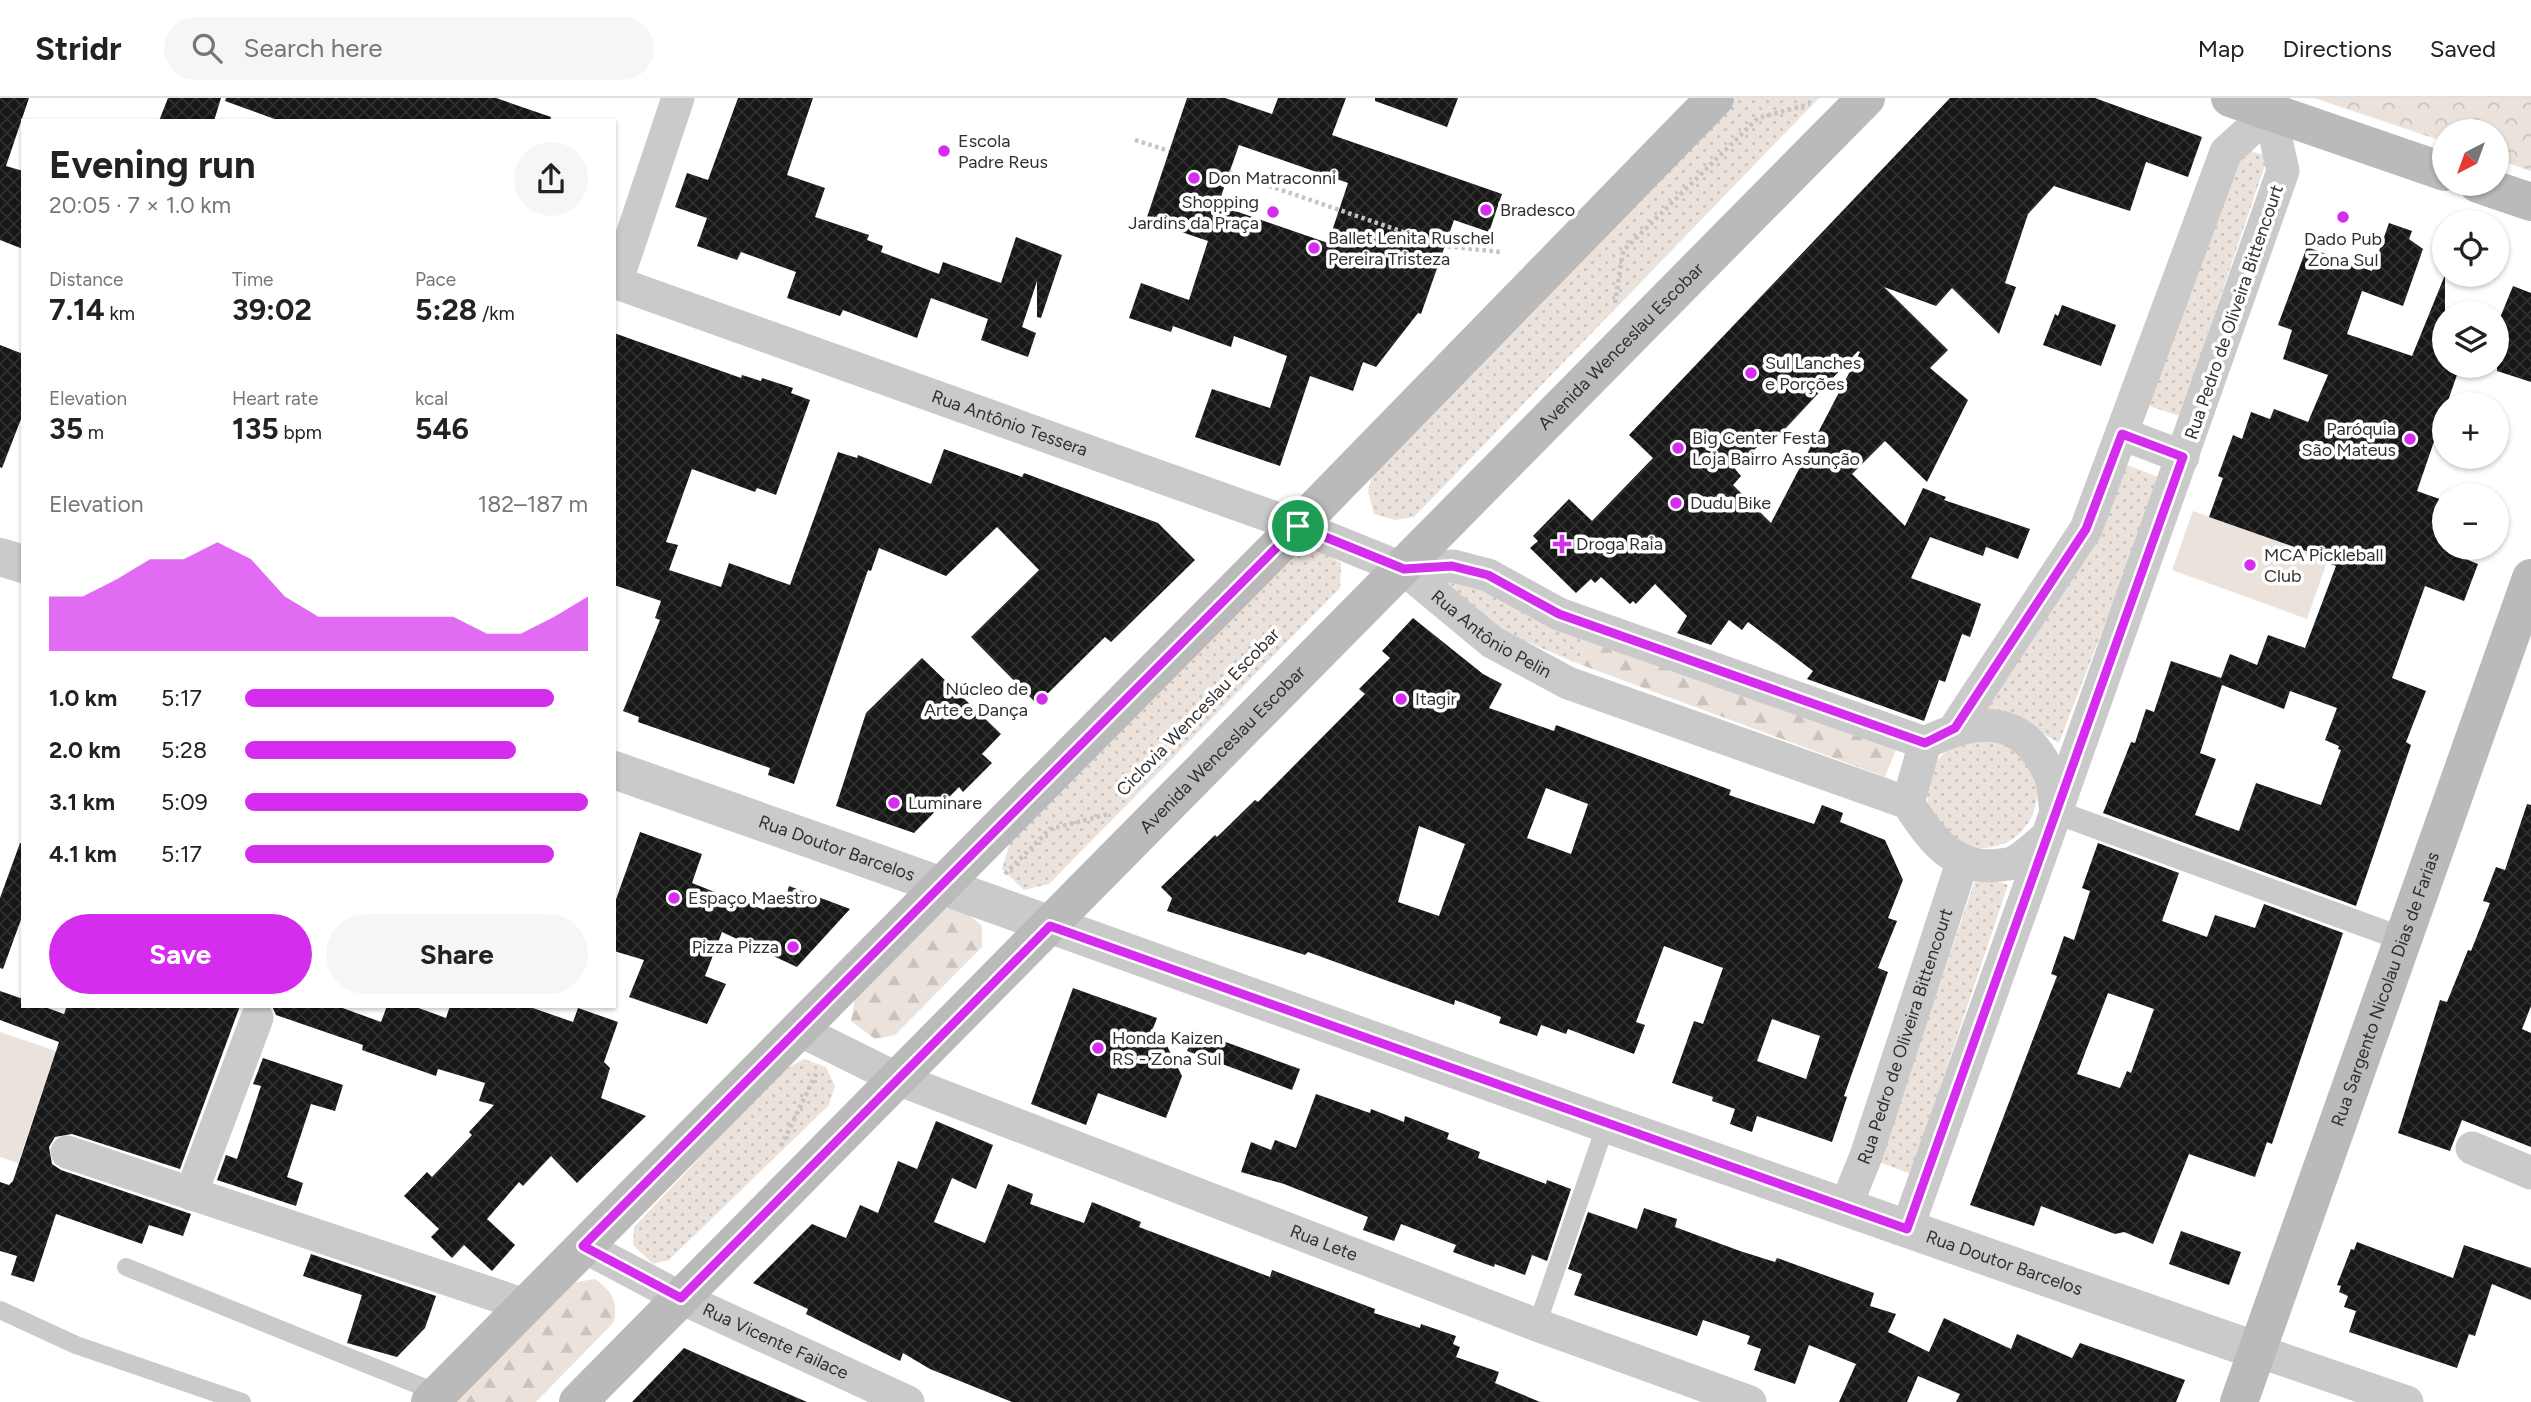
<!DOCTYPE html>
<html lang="en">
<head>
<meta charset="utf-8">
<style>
  :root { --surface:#fff; --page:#f6f6f6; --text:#222; --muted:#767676; --line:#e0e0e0; --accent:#d52ded }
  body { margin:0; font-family:Figtree,sans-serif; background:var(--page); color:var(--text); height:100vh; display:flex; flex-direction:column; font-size:26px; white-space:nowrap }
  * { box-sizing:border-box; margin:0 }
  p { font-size:23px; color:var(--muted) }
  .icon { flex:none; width:38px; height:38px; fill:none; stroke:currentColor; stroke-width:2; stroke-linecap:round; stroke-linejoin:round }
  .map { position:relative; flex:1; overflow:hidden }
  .panel { position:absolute; left:21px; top:21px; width:595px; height:889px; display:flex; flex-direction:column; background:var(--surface); border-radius:0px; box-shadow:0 2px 5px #0004 }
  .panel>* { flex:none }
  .needle { width:46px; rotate:221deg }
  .tools { position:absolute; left:2432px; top:21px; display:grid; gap:14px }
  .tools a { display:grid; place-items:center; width:77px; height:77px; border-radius:50%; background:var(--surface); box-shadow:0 2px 5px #0004; font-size:35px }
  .pin { position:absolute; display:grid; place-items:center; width:60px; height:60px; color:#fff; margin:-30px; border:4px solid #fff; border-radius:50%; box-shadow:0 2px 7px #0007 }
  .round { display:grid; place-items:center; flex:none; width:74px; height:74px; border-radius:37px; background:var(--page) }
  .head { display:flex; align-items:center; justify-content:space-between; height:119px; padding:0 28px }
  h1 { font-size:38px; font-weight:700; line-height:52px }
  .figures { display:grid; grid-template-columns:repeat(3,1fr); gap:10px; height:119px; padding:7px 28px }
  .figures div { display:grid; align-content:center }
  .figures b { font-size:30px; font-weight:700 }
  .figures small { font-size:19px; font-weight:400 }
  .figures p { font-size:19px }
  .chart { height:196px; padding:14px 28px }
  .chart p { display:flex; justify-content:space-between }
  .chart svg { width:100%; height:126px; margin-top:7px; fill:var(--accent); opacity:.7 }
  .action { display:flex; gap:14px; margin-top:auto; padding:14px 28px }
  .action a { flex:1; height:80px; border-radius:42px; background:var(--accent); color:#fff; font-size:28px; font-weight:700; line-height:80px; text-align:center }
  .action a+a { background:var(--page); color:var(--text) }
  ul { padding:0 28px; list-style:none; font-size:23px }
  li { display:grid; grid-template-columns:112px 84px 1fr; align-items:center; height:52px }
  li i { height:18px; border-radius:9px; background:var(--accent) }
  header { display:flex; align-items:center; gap:42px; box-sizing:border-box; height:98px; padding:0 35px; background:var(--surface); border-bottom:2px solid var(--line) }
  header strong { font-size:33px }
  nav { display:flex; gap:38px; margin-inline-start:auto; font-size:24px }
  .search { width:490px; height:63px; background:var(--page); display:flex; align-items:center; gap:18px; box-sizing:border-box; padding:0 24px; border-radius:38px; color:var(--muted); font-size:26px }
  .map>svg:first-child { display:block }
  .grass { fill:url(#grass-dots) }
  .forest { fill:url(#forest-firs) }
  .park { fill:url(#park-crowns) }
  .garden { fill:#ebe2db }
  .building { fill:url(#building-cross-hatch); fill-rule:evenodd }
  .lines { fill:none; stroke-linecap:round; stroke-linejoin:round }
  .path { stroke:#c4c4c4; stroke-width:4.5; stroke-dasharray:3.5 3.5; stroke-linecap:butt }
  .service { stroke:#cacaca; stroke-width:18 }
  .pedestrian { stroke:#cacaca; stroke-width:24 }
  .minor { stroke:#cacaca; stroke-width:33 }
  .tertiary { stroke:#cacaca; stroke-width:38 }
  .secondary { stroke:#bababa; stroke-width:38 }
  .route-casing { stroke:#fff; stroke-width:14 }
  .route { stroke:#d52ded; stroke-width:9 }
  .poi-dot { fill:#d52ded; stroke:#fff; stroke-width:2.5 }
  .labels { text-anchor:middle; stroke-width:7; stroke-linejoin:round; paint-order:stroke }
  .poi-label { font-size:18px; fill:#303030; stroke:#fff; text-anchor:start }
  .street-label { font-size:18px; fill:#303030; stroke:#fff }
</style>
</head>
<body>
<header>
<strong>Stridr</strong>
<div class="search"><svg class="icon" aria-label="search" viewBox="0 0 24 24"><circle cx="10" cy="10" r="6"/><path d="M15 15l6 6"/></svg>Search here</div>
<nav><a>Map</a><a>Directions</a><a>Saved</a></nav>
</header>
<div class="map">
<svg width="2531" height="1304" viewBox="0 0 2531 1304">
  <defs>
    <pattern id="grass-dots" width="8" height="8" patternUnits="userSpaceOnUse" patternTransform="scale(1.75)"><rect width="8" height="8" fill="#ebe2db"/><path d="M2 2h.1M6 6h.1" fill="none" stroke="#cac2bc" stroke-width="1.8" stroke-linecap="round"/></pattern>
    <pattern id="forest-firs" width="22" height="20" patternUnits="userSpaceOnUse" patternTransform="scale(1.75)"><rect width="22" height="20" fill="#ebe2db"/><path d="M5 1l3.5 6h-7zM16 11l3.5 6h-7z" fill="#cac2bc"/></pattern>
    <pattern id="park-crowns" width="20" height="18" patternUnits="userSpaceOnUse" patternTransform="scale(1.75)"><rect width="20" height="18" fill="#ebe2db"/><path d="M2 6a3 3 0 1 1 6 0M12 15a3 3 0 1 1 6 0" fill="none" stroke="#cac2bc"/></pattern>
    <pattern id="building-cross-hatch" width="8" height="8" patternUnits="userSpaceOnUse" patternTransform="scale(1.75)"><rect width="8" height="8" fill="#171717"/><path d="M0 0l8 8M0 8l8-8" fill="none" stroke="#303030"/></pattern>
  </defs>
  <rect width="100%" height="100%" fill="#fff"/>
  <g class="grass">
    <path d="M1735 0H1819L1414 419 1395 422 1374 416 1368 393 1373 374Z"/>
    <path d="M2236 49 2268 58 2180 318 2146 307Z"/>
    <path d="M2127 367 2161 380 2059 645 2025 625 1983 610Z"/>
    <path d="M1317 451 1341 465 1340 490 1049 786 1024 792 1002 771 1010 745 1290 457Z"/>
    <path d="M1460 476 1587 539 1579 566 1504 534 1446 491 1445 480Z"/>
    <circle cx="1982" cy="695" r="55"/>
    <path d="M1977 777 2008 787 1911 1076 1879 1064Z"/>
    <path d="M804 961 826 969 835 988 829 1007 669 1162 653 1166 633 1147 634 1129 782 973Z"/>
  </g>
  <g class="forest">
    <path d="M1587 539 1896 652 1885 679 1579 566Z"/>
    <path d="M961 810 982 828V849L895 937 875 941 851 923 855 901 939 811Z"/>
    <path d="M595 1181C612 1193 618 1203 614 1224L536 1304H456L576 1184Z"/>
  </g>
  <path class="park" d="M2314 0H2531V73L2497 61V33H2445V44Z"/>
  <g class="garden">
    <path d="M2193 413 2328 461 2307 521 2172 472Z"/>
    <path d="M0 934 56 953 18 1065 0 1059Z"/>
  </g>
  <g class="building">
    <path d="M0 0H29L6 68 23 73V151L0 142Z"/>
    <path d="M168 0H221L214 23H159Z"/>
    <path d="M226 0H496L551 19 550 23H280L225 3Z"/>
    <path d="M738 0H813L787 77 825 90 815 119 869 137 867 142 883 148 881 154 939 176 943 164 1001 185 1016 139 1062 157 1041 220 1037 219V183L1022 229 1036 235 1028 259 981 242 988 221 931 200 917 240 843 212 840 218 787 200 796 174 741 154 737 162 697 148 707 120 675 109 687 75 708 82Z"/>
    <path d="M1187 0H1225L1272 16 1278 0H1346L1332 37 1502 96 1489 134 1454 122 1421 216 1418 215 1376 269 1363 264 1353 293 1310 278 1280 368 1195 339 1212 291 1270 310 1287 258 1234 238 1231 249 1173 228 1171 234 1129 220 1141 185 1189 202 1208 143 1146 122ZM1239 47 1348 85 1328 145 1218 107Z"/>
    <path d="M1375 0H1458L1447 29 1375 3Z"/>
    <path d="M1950 0H2095L2202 39 2188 79 2146 64 2130 113 2054 88 2028 116 2005 185 2016 189 1999 236 1952 190 1936 208 1884 189 1948 252 1930 270 1968 302 1927 384 1885 343 1852 376 1905 428 1923 390 1946 399 1944 402 2030 431 2018 461 1986 449 1983 458 1930 439 1911 480 1981 506 1970 539 1962 536 1945 584 1939 582 1924 623 1807 581 1813 573 1748 524 1742 532 1729 522 1711 547 1677 535 1687 518 1655 486 1636 506 1633 503 1630 506 1601 479 1595 485 1591 481 1576 495 1530 450 1538 443 1533 438 1569 401 1592 423 1653 360 1629 337ZM1858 253 1860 254 1771 425 1733 387 1741 378 1735 371 1766 340 1772 345Z"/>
    <path d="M2389 125 2412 133 2409 141 2423 151 2403 208 2362 193 2347 236 2412 258 2445 177V268H2460L2417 393 2445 403V450H2473L2468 462 2478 466 2464 503 2425 488 2392 580 2426 593 2406 644 2411 647 2356 808 2103 715 2131 644 2135 645 2146 611 2154 614 2171 563 2221 580 2230 556 2257 567 2268 537 2305 550 2336 468 2328 465 2329 461 2209 419 2223 380 2218 378 2233 337 2242 341 2251 314 2270 321 2274 311 2308 324 2328 277 2283 261 2292 232 2278 227 2307 149 2372 173ZM2222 587 2284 611 2290 593 2337 610 2325 642 2339 648 2338 651 2341 652 2321 707 2256 685 2239 733 2195 717 2216 661 2200 655Z"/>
    <path d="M2513 188 2531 195V284L2497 273V227Z"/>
    <path d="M2062 207 2116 227 2101 268 2043 247 2055 216 2058 218Z"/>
    <path d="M614 235 741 280 742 277 761 283 762 280 793 290 791 295 810 302 776 397 757 390 755 394 692 371 666 444 678 447 669 472 721 489 729 465 790 487 838 354 857 360 858 357 931 386 944 351 1022 379 1024 375 1158 425 1195 462 1111 544 1105 539 1037 606 971 539 1039 472 997 429 946 478 879 450 871 473 868 472 794 686 768 677 770 670 638 624 639 619 623 613 660 522 655 520 661 503 614 487Z"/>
    <path d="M0 247 23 256V316L2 370 0 369Z"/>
    <path d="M1413 520 1483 576 1502 586 1489 610 1554 633 1556 627 1731 692 1729 697 1814 726 1822 707 1843 715 1840 724 1885 742 1903 782 1888 820 1897 823 1878 870 1888 874 1844 998 1847 999 1832 1044 1757 1018 1752 1034 1730 1026 1735 1011 1712 1003 1713 999 1672 985 1694 923 1703 926 1723 870 1664 848 1636 924 1645 927 1634 956 1568 931 1566 936 1541 927 1537 938 1499 925 1501 919 1455 902 1454 907 1308 854 1305 857 1167 813 1172 800 1161 789 1215 737 1217 739 1255 702 1258 704 1365 596 1359 591 1390 560 1382 553ZM1546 690 1588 706 1571 756 1527 740ZM1419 728 1465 746 1439 818 1398 804ZM1772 921 1820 938 1806 981 1757 963Z"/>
    <path d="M922 560 1001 636 982 656 992 665 963 694 959 689 914 735 836 708 866 615Z"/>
    <path d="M2527 706 2531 707V908L2522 931 2531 935V1049L2462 1022 2450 1053 2398 1035 2440 902 2447 904 2468 852 2471 853 2490 805 2483 803 2496 769 2505 772Z"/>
    <path d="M640 734 702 756 692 785 745 806 746 804 764 812 768 803 784 808 789 788 850 811 797 869 722 834 705 878 726 886 707 926 629 899 644 862 614 853V807Z"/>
    <path d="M20 745 23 746V816L3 871 0 870V800Z"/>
    <path d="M2098 745 2179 775 2162 823 2207 839 2215 817 2255 830 2264 806 2343 835 2272 1046 2267 1044 2255 1079 2189 1056 2153 1146 2124 1134 2115 1136 2041 1108 2034 1128 1970 1107 2057 878 2051 876 2064 838 2074 842 2090 793 2082 790ZM2108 895 2154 911 2131 975 2127 973 2120 990 2077 976Z"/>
    <path d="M1073 890 1157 920 1150 938 1165 944 1182 978 1166 1020 1098 995 1086 1027 1031 1006Z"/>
    <path d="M0 893 23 901V908H42L64 916 67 908H240L180 1071 72 1036 55 1039 49 1049 52 1066 61 1072 191 1116 183 1138 149 1127 142 1146 56 1116 34 1184 11 1177 17 1158 0 1153V1084L9 1087 13 1083 59 944 0 922Z"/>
    <path d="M272 908H337L381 924 387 908H413L446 920 450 908H527L573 924 578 910 618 924 604 964 610 970 601 1000 646 1018 577 1085 551 1058 523 1088 519 1084 487 1121 515 1147 492 1173 464 1147 452 1160 431 1139 439 1131 404 1098 427 1074 432 1079 472 1037 469 1034 494 1007 479 1003 485 985 438 971 436 978 362 952 363 947 276 917Z"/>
    <path d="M1195 933 1300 971 1292 992 1187 953Z"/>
    <path d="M263 960 343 987 335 1013 311 1006 287 1079 303 1085 296 1108 217 1082 226 1057 237 1061 261 988 253 986Z"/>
    <path d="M1316 996 1370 1015 1371 1011 1404 1024 1405 1018 1449 1035 1447 1041 1480 1054 1478 1060 1546 1086 1547 1082 1571 1091 1547 1163 1532 1157 1525 1177 1495 1166 1494 1169 1453 1154 1456 1147 1401 1126 1394 1143 1363 1132 1368 1119 1284 1086 1241 1074 1251 1044 1271 1052 1275 1042 1296 1050Z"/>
    <path d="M936 1023 993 1047 976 1091 952 1080 934 1124 985 1145 1008 1086 1033 1096 1030 1106 1084 1125 1092 1104 1141 1124 1139 1129 1270 1179 1272 1172 1375 1211 1374 1215 1420 1230 1421 1226 1456 1238 1453 1246 1460 1249 1456 1259 1499 1274 1495 1285 1540 1304H1012L930 1271 903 1255 900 1263 806 1216 808 1211 753 1185 812 1126 846 1140 860 1107 878 1115 898 1063 917 1071Z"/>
    <path d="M1644 1110 1677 1121 1675 1129 1740 1153 1775 1164 1777 1160 1874 1195 1870 1208 1896 1216 1888 1234 1929 1254 1944 1220 2011 1251 2017 1236 2072 1260 2080 1245 2185 1282 2176 1304H1956L1960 1296 1918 1278 1907 1304H1839L1856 1266 1809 1247 1795 1286 1754 1272 1761 1251 1747 1246 1750 1238 1703 1222 1697 1238 1574 1197 1582 1176 1568 1171 1588 1114 1637 1131Z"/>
    <path d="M2181 1133 2241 1154 2229 1187 2169 1166Z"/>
    <path d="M2357 1144 2453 1180 2464 1147 2531 1170V1202L2492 1186 2475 1238 2469 1236 2457 1270 2349 1234 2356 1213 2344 1209 2348 1198 2339 1194 2341 1188 2337 1187 2351 1151 2354 1152Z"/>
    <path d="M311 1156 436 1198 425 1230 397 1259 347 1245 362 1197 303 1178Z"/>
    <path d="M684 1250 738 1274 807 1304H632Z"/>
  </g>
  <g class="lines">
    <g class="path">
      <path d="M1135 42 1169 53"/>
      <path d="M1229 74 1444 148 1500 154"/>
      <path d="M1615 205 1623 153 1758 20 1810 6"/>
      <path d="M1005 776 1050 731 1109 716"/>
      <path d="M781 1048 817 974"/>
    </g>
    <g class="service">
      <path d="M126 1169 438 1295"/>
      <path d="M0 1212 76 1247 242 1304"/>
      <path d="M1537 1227 1606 1026"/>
    </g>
    <path class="pedestrian" d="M2056 714 2403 841"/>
    <g class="minor">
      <path id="s1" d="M614 184 1298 428 1404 471 1492 544 1568 585 1908 705"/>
      <path d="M616 185 678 0"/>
      <path d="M2122 336 2183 359"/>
      <path d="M1404 471 1453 468 1488 477 1559 516 1925 645"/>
      <path d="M1955 630 2086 431 2226 54 2270 14 2283 73 2056 714"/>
      <path id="s2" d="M797 931 898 981 1537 1227 1750 1304"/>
      <path d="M2472 1050 2531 1075"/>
      <path d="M67 1054 525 1207"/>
      <path d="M191 1096 257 920"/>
      <path id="s3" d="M1845 1110 1866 1058 1962 765"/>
      <path d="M1907 1131 2056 714C2054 703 2054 687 2050 677 2023 615 1976 619 1925 645L1908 705C1933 744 1956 776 2008 766 2020 764 2035 748 2044 741"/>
      <path id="s4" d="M583 1148 681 1200 908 1304"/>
      <path d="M2258 1253 2407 1304"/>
    </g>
    <g class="tertiary">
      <path d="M0 459 23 466"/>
      <path id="s5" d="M614 672C945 787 1274 908 1604 1025 1822 1102 2040 1177 2258 1253"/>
    </g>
    <g class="secondary">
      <path d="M2230 0 2445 74"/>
      <path d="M2478 86 2531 104"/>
      <path d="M430 1304 1298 428 1715 0"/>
      <path id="s6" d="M578 1304 1866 0"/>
      <path id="s7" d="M2239 1304 2531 480"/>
    </g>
  </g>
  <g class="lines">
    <defs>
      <path id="route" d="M2122 336 2183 359 1907 1131 1050 828 681 1200 583 1148 1298 428 1404 471 1452 468 1488 477 1559 516 1925 645 1955 630 2086 431Z"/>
    </defs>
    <use href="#route" class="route-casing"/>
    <use href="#route" class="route"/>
  </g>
  <g class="poi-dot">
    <circle cx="944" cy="53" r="7"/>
    <circle cx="1194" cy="80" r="7"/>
    <circle cx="1486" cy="112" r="7"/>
    <circle cx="1273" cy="114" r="7"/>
    <circle cx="2343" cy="119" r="7"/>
    <circle cx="1314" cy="150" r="7"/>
    <circle cx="1751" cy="275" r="7"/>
    <circle cx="2410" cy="341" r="7"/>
    <circle cx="1678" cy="350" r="7"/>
    <circle cx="1676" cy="405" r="7"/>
    <path d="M1558.5 435.5h7v7h7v7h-7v7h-7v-7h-7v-7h7z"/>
    <circle cx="2250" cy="467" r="7"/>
    <circle cx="1042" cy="601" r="7"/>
    <circle cx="1401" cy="601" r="7"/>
    <circle cx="894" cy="705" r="7"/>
    <circle cx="674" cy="800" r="7"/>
    <circle cx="793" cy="849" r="7"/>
    <circle cx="1098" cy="950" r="7"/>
  </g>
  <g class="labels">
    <g class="poi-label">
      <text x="958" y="49">Escola<tspan x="958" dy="21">Padre Reus</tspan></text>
      <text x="1208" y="86">Don Matraconni</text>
      <text x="1259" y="110" text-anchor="end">Shopping<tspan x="1259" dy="21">Jardins da Praça</tspan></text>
      <text x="1500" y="118">Bradesco</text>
      <text x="1328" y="146">Ballet Lenita Ruschel<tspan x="1328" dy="21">Pereira Tristeza</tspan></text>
      <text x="2343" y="147" text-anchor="middle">Dado Pub<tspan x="2343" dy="21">Zona Sul</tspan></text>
      <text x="1765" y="271">Sul Lanches<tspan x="1765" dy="21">e Porções</tspan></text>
      <text x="2396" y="337" text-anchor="end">Paróquia<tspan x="2396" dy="21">São Mateus</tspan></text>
      <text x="1692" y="346">Big Center Festa<tspan x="1692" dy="21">Loja Bairro Assunção</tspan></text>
      <text x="1690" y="411">Dudu Bike</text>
      <text x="1576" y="452">Droga Raia</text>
      <text x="2264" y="463">MCA Pickleball<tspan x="2264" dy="21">Club</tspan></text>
      <text x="1028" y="597" text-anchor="end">Núcleo de<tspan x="1028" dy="21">Arte e Dança</tspan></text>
      <text x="1415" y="607">Itagir</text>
      <text x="908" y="711">Luminare</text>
      <text x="688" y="806">Espaço Maestro</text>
      <text x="779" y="855" text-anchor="end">Pizza Pizza</text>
      <text x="1112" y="946">Honda Kaizen<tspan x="1112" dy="21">RS - Zona Sul</tspan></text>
    </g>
    <g class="street-label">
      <text transform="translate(2234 214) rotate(-71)" y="6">Rua Pedro de Oliveira Bittencourt</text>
      <text dy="6" stroke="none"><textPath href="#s6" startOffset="1484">Avenida Wenceslau Escobar</textPath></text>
      <text dy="6" stroke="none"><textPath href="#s1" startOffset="420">Rua Antônio Tessera</textPath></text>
      <text dy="6" stroke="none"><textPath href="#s1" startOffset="950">Rua Antônio Pelin</textPath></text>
      <text transform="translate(1198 614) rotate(-46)" y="6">Ciclovia Wenceslau Escobar</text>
      <text dy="6" stroke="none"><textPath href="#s6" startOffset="917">Avenida Wenceslau Escobar</textPath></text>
      <text dy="6" stroke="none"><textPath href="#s5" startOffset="236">Rua Doutor Barcelos</textPath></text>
      <text dy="6" stroke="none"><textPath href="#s7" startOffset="438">Rua Sargento Nicolau Dias de Farias</textPath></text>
      <text dy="6" stroke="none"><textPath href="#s3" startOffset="182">Rua Pedro de Oliveira Bittencourt</textPath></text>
      <text dy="6" stroke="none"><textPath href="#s2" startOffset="569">Rua Lete</textPath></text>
      <text dy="6" stroke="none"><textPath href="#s5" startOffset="1475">Rua Doutor Barcelos</textPath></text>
      <text dy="6" stroke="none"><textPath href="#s4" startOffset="215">Rua Vicente Failace</textPath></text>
    </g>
  </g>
</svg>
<div class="tools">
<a><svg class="needle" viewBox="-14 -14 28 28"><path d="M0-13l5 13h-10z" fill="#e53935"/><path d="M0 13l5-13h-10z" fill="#767676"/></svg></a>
<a><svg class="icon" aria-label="locate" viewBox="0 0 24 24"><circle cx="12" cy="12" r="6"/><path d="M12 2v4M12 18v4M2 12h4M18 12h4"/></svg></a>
<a><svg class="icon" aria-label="layers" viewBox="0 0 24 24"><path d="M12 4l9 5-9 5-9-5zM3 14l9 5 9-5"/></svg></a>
<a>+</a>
<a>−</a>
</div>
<div class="pin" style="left:1298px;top:428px;background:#1e9e55"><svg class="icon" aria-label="arrive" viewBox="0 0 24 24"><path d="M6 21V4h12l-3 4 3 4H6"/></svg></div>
<section class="panel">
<div class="head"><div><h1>Evening run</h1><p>20:05 · 7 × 1.0 km</p></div><a class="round"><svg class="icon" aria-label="share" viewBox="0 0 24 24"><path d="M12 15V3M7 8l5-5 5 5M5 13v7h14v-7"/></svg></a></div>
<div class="figures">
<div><p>Distance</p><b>7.14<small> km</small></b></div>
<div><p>Time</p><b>39:02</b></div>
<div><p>Pace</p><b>5:28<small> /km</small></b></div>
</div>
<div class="figures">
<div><p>Elevation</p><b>35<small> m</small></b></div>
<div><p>Heart rate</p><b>135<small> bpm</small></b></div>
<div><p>kcal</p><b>546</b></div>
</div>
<div class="chart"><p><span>Elevation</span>182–187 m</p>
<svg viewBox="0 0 160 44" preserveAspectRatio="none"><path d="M0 44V25L10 25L20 19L30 12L40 12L50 6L60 12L70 25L80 32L90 32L100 32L110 32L120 32L130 38L140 38L150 32L160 25V44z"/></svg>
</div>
<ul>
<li><b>1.0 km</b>5:17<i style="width:90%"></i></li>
<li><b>2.0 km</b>5:28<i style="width:79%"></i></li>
<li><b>3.1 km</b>5:09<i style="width:100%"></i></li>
<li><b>4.1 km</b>5:17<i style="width:90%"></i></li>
</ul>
<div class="action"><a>Save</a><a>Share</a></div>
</section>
</div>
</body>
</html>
